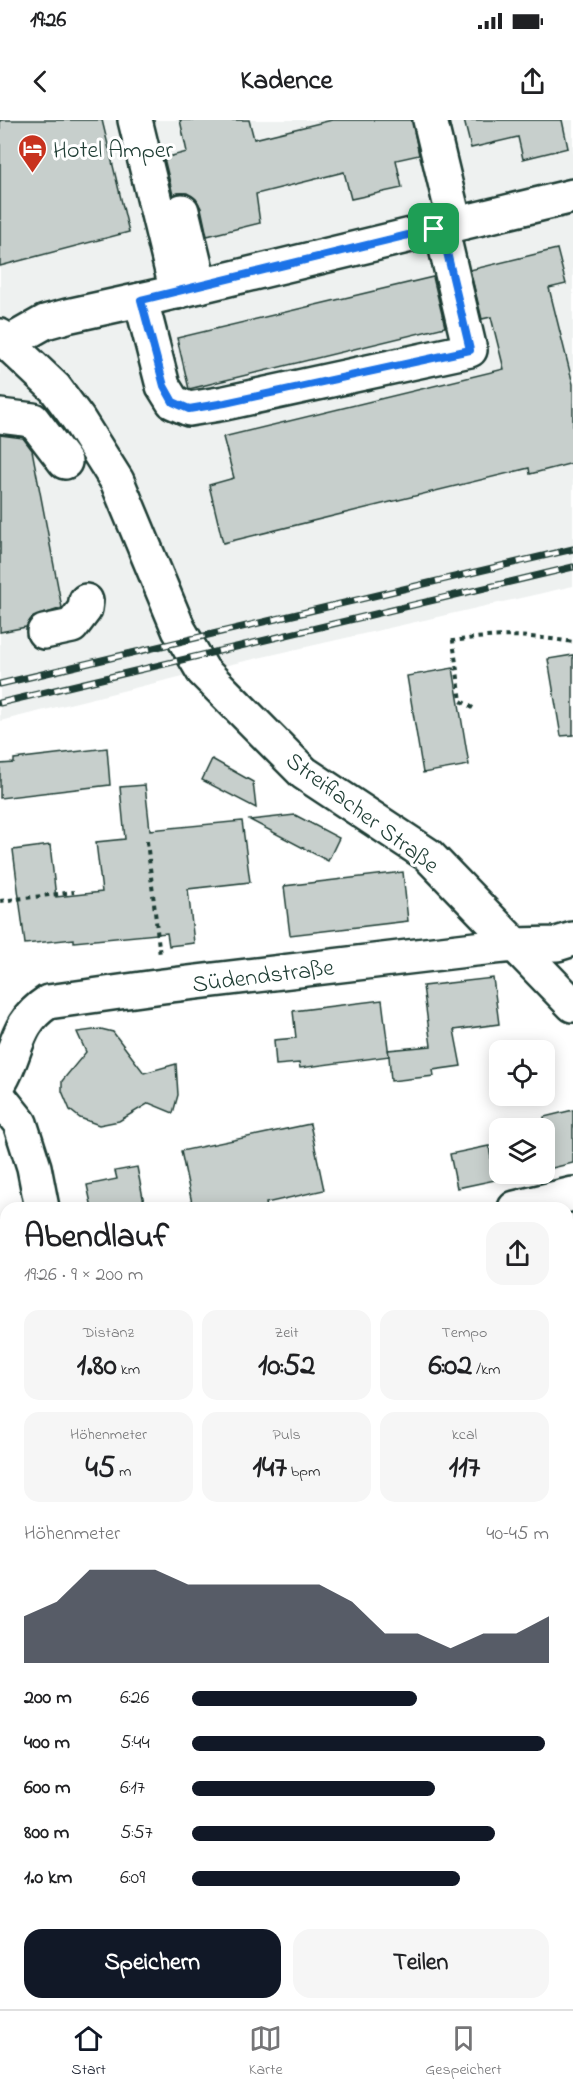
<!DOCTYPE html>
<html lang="de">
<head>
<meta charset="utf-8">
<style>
  :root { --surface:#fff; --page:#f6f6f6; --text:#202124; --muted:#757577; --line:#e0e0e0; --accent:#111827 }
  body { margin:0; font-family:"Indie Flower",sans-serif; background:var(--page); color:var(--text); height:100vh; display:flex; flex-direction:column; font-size:22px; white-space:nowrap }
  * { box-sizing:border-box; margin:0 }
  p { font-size:20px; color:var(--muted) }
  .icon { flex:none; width:33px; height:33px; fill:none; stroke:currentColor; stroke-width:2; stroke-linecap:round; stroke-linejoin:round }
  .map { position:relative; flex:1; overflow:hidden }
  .details { position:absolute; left:0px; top:1082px; width:573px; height:808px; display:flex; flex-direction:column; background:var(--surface); border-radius:18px 18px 0 0; box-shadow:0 3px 15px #0003 }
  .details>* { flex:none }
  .controls { position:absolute; left:489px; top:920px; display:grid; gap:12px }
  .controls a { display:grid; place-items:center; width:66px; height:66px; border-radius:12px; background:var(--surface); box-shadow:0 3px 15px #0003; font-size:30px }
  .pin { position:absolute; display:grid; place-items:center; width:51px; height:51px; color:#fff; margin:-26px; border-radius:12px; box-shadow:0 3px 9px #0006 }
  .round { display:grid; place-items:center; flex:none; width:63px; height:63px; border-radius:18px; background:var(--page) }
  .headline { display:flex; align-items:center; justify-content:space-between; height:102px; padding:0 24px }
  h1 { font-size:33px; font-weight:800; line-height:45px }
  .metrics { display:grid; grid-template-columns:repeat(3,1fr); gap:9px; height:102px; padding:6px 24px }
  .metrics div { display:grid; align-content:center; border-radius:15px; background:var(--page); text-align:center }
  .metrics b { font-size:30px; font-weight:800 }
  .metrics small { font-size:16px; font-weight:400 }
  .metrics p { font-size:16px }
  .chart { height:168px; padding:12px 24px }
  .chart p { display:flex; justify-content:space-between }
  .chart svg { width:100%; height:108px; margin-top:6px; fill:var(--accent); opacity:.7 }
  .button { display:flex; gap:12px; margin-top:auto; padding:12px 24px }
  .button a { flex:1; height:69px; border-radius:18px; background:var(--accent); color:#fff; font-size:24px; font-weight:800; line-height:69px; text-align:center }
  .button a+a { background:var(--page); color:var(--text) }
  ul { padding:0 24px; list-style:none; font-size:20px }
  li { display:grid; grid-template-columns:96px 72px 1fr; align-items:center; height:45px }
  li i { height:15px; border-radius:8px; background:var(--accent) }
  .status { display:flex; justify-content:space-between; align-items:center; height:42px; padding:0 30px; background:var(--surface); direction:ltr }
  .status svg { height:16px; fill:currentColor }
  header { display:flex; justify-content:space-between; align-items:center; height:78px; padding:0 24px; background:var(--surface); font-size:27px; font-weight:800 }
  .tab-bar { display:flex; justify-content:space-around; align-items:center; height:84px; border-top:2px solid var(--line); background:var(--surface); font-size:16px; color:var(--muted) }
  .tab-bar a { display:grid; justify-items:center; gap:3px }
  .tab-bar .active { color:var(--accent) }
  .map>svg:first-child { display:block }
  .built { fill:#eef1f0 }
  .building { fill:#c7cfcc; stroke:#1f3d34; stroke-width:1.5 }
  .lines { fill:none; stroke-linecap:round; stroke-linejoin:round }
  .minor-casing { stroke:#1f3d34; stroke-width:38 }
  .path { stroke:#1f3d34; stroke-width:4; stroke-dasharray:4.5 4.5; stroke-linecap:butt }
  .minor { stroke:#fff; stroke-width:33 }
  .rail-casing { stroke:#1f3d34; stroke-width:7 }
  .rail { stroke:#fff; stroke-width:4.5; stroke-dasharray:14; stroke-linecap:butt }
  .route-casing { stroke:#fff; stroke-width:12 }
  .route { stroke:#1a73e8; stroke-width:8 }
  .labels { text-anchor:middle; stroke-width:6; stroke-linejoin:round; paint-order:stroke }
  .poi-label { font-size:24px; fill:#1f3d34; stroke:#fff; text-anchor:start }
  .street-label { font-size:24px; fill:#1f3d34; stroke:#fff }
</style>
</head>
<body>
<div class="status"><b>19:26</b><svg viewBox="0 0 49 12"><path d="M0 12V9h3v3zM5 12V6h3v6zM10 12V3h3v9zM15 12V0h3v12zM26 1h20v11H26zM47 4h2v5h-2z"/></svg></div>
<header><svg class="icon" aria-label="back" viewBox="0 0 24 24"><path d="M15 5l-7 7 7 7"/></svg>Kadence<svg class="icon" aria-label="share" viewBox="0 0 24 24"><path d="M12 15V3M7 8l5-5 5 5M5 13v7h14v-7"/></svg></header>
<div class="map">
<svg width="573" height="1889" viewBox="0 0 573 1889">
  <rect width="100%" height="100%" fill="#fff"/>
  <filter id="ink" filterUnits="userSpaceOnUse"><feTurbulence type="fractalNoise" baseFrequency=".0167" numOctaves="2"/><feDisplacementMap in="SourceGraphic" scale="12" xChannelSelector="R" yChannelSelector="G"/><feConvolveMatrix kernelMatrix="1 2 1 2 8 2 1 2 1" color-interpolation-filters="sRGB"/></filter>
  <g filter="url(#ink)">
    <g class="built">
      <path d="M0 0H573V466L232 544 0 601Z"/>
      <path d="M6 1162V1242L0 1244V1163Z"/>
    </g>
    <g class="building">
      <path d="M0 0H102L129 112 0 146Z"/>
      <path d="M180 0H249L254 19 332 0H412L419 35 396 40 402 68 351 79 344 52 256 74 260 103 207 116 201 88 196 79 187 73H178L173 75 164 38 187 32Z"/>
      <path d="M464 0H562L568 28 523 39 518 17 471 28Z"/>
      <path d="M557 129 566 164 549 168 573 264V343L530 354 529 348 223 423 209 365 234 358 223 317 504 249 491 197 482 199 470 150Z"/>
      <path d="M433 157 445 207 189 269 177 218Z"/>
      <path d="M0 315 23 318 32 330 62 488 32 498 26 507 0 512Z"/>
      <path d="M573 535V615L561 616 548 539Z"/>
      <path d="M453 548 469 645 423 653 407 556Z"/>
      <path d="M107 628 110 665 0 678V644L14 643V639Z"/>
      <path d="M212 639 253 662 256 688 202 660Z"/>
      <path d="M145 665 150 710 242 701 250 762 188 769 194 823 169 826 167 813 74 822V819L25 824 13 730 50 725 56 777 102 772 96 722 125 719 120 667Z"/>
      <path d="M295 695 339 718 328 741 250 700Z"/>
      <path d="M403 752 408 801 290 815 284 766Z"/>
      <path d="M493 858 499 904 454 910 461 946 433 950 434 956 391 961 389 936 300 948 299 943 276 945 274 920 296 918 293 891 382 880 389 936 388 930 431 926 423 866Z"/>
      <path d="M101 909 113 912 144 953 176 944 178 975 173 993 149 983 119 1001 99 1005 80 998 70 990 62 971V961L86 932 77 912Z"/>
      <path d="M573 990V1043L544 1050V997Z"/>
      <path d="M310 1004 324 1070 266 1083 267 1088H193L181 1031Z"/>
      <path d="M489 1026 491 1038 500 1036V1059L457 1068 450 1034Z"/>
      <path d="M137 1047 145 1088H92L87 1065 117 1059 115 1051Z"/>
    </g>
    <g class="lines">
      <defs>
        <g id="minor">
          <path d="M135 0 177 172"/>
          <path d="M430 0 455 104"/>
          <path d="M182 91 200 166"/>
          <path d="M141 180 163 266 173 282 189 289 225 283 470 230 441 107"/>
          <path d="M0 216 55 268 78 299 117 361 179 510 203 551 304 653 428 735 573 885"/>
          <path d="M8 223 45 202 67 196 158 176 573 76"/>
          <path d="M0 296 33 300 65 342"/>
          <path d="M44 512 72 506 85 489 86 481"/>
          <path d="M0 962C19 930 14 904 48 882L163 866 475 829 514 825 557 824 573 819"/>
          <path d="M0 978 20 1003 34 1047 42 1088"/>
          <path d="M515 1088 573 1074"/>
          <path d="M567 1410 573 1408"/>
          <path d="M0 1548 6 1547"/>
          <path d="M163 1884 165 1889"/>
          <path d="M558 1884 560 1889"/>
        </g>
      </defs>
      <use href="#minor" class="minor-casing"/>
      <g class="path">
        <path d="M473 588 461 581 453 521C499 514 527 515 573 522"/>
        <path d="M147 721 160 836"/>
        <path d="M0 781 74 772"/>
        <path d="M0 1388 6 1387"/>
      </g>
      <use href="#minor" class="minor"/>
      <defs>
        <g id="rail">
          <path d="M0 564 573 429"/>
          <path d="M0 583 573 447"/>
        </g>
      </defs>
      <use href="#rail" class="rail-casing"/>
      <use href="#rail" class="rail"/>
    </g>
  </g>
  <g class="lines" filter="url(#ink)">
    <defs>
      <path id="route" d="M441 107 470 230 225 283 189 289 173 282 164 266 141 180Z"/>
    </defs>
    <use href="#route" class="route-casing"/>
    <use href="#route" class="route"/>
  </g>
  <defs>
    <symbol id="hotel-pin" viewBox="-11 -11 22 30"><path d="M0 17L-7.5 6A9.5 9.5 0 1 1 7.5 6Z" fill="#c8321e" stroke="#fff"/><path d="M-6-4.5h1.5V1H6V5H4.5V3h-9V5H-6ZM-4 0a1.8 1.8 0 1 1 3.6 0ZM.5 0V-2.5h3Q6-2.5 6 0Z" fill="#fff"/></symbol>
  </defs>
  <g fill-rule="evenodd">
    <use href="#hotel-pin" x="16" y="12" width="33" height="45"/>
  </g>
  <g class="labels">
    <g class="poi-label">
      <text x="53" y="37">Hotel Amper</text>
    </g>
    <g class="street-label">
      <text transform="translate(363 692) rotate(37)" y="8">Streiflacher Straße</text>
      <text transform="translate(263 855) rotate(-7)" y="8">Südendstraße</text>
    </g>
  </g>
</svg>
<div class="controls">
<a><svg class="icon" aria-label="locate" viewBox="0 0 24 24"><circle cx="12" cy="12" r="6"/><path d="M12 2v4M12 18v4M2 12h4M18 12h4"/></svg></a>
<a><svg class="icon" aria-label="layers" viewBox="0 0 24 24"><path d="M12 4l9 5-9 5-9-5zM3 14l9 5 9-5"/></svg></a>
</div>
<div class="pin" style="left:434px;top:109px;background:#1e9e55"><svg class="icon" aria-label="arrive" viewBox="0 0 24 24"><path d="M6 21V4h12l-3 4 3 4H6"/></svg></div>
<section class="details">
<div class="headline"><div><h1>Abendlauf</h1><p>19:26 · 9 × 200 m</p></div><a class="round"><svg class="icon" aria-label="share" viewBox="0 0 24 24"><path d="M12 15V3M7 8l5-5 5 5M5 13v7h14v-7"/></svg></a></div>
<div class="metrics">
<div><p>Distanz</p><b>1.80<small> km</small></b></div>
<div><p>Zeit</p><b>10:52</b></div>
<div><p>Tempo</p><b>6:02<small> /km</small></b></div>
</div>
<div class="metrics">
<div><p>Höhenmeter</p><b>45<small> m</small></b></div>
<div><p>Puls</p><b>147<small> bpm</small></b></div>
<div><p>kcal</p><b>117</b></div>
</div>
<div class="chart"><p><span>Höhenmeter</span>40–45 m</p>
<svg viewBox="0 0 160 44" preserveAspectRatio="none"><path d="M0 44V25L10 19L20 6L30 6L40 6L50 12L60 12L70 12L80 12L90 12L100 19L110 32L120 32L130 38L140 32L150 32L160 25V44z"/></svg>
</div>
<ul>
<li><b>200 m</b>6:26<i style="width:63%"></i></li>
<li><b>400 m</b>5:44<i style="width:99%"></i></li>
<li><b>600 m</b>6:17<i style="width:68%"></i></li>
<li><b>800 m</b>5:57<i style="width:85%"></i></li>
<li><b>1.0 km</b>6:09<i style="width:75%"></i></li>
</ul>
<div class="button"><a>Speichern</a><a>Teilen</a></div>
</section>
</div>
<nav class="tab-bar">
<a class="active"><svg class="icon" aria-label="home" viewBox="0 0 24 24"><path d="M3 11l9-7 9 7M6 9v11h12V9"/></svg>Start</a>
<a><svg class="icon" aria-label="map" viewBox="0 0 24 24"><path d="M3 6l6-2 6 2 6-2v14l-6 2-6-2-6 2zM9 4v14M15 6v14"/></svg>Karte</a>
<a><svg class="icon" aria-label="saved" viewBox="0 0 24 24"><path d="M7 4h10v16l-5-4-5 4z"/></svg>Gespeichert</a>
</nav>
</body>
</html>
